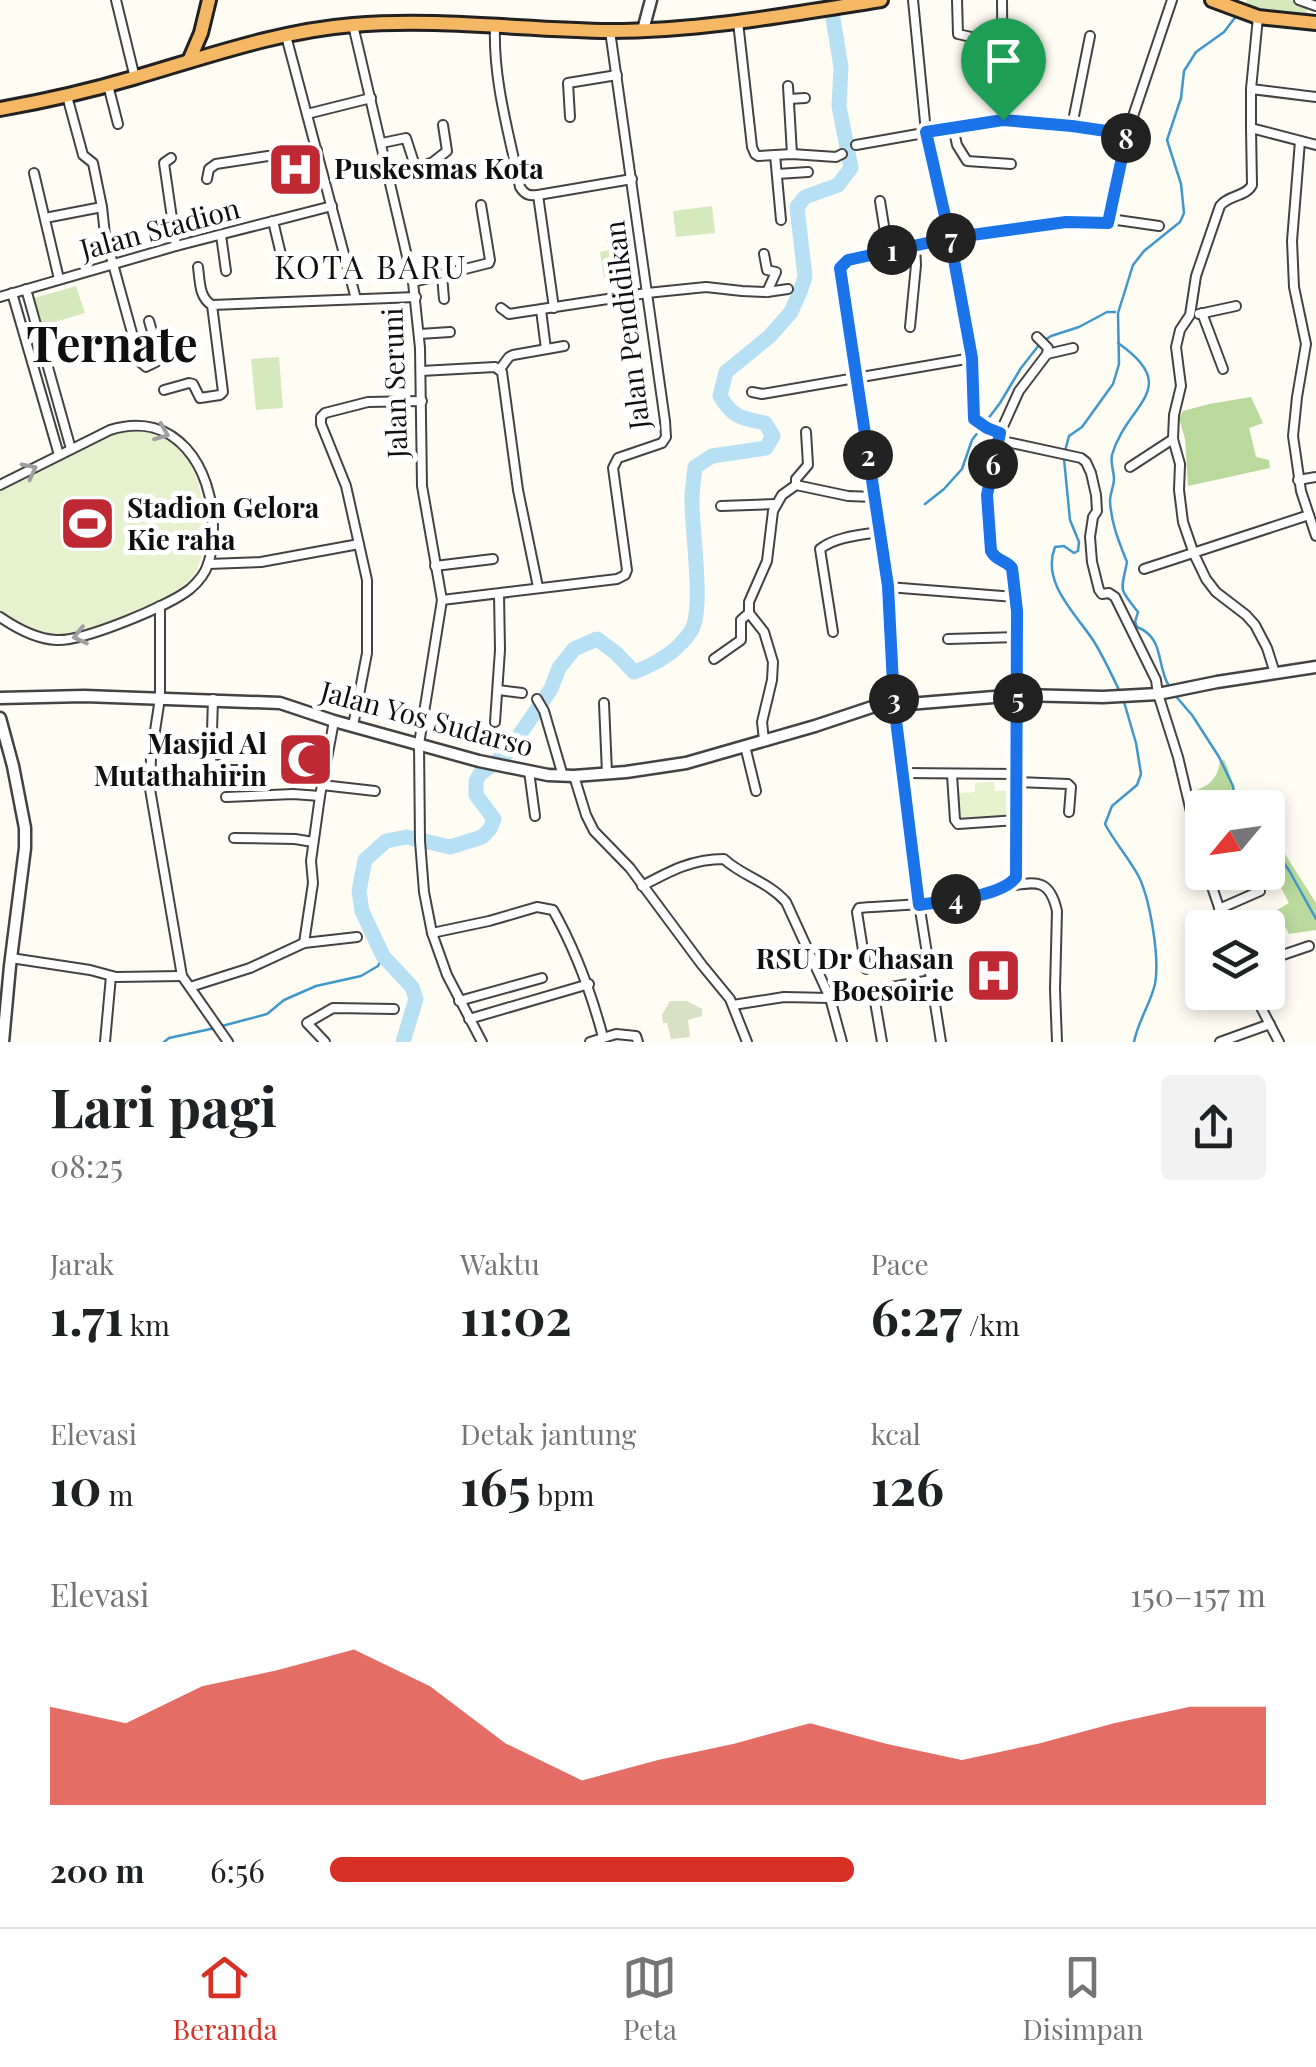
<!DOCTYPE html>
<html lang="id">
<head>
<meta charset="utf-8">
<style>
  :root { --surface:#fff; --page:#f2f2f2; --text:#202124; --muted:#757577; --line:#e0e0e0; --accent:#d93025 }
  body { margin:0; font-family:"Playfair Display",serif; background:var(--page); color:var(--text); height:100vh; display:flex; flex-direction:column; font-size:38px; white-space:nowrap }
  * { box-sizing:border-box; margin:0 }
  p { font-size:32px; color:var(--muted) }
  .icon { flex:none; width:55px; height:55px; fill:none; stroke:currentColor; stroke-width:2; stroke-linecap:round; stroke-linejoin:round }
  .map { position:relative; height:1042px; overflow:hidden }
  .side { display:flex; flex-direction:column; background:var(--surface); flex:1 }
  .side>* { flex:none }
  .needle { width:65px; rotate:241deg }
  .fabs { position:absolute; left:1185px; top:790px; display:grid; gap:20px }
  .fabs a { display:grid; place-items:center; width:100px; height:100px; border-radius:10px; background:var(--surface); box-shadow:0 5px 15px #0003; font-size:50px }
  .pin { position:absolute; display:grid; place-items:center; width:85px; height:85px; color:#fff; margin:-102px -42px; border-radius:50% 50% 50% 0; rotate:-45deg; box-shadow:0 0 10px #0007 }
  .pin .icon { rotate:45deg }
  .km { position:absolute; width:50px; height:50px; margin:-25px; border-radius:50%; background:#222; color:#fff; font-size:28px; line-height:50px; text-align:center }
  .round { display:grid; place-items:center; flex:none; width:105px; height:105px; border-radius:10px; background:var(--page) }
  .headline { display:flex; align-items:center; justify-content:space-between; height:170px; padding:0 50px }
  h1 { font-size:55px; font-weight:700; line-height:75px }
  .figures { display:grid; grid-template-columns:repeat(3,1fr); gap:15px; height:170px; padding:10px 50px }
  .figures div { display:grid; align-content:center }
  .figures b { font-size:50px; font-weight:700 }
  .figures small { font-size:28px; font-weight:400 }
  .figures p { font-size:28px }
  .chart { height:280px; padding:20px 50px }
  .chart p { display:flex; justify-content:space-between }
  .chart svg { width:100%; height:180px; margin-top:10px; fill:var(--accent); opacity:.7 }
  ul { padding:0 50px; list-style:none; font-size:32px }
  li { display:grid; grid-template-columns:160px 120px 1fr; align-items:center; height:75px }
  li i { height:25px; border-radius:12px; background:var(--accent) }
  .menu { display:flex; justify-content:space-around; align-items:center; height:140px; border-top:2px solid var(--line); background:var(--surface); font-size:28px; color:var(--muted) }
  .menu a { display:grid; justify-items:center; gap:5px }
  .menu .current { color:var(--accent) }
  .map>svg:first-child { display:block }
  .green { fill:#d5e9bc }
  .forest { fill:#b9da9c }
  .cemetery { fill:#d8e1c3 }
  .pitch { fill:#e6f1ce }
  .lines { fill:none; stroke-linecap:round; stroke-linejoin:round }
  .stream { stroke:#4097cb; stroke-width:2.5 }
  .river { stroke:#b8e0f5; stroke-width:15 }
  .minor-casing { stroke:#434343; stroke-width:12 }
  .tertiary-casing { stroke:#434343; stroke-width:15 }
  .trunk-casing { stroke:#212121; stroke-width:18 }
  .minor { stroke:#fff; stroke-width:8 }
  .tertiary { stroke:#fff; stroke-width:10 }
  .trunk { stroke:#f4b865; stroke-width:12 }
  .oneway { stroke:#9f9f9f }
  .route-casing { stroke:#fff; stroke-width:20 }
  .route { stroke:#1a73e8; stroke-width:12 }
  .labels { text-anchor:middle; stroke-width:10; stroke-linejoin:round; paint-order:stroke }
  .poi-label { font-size:28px; font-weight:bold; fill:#101010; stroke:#fff; text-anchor:start }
  .street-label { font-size:28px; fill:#101010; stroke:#fff }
  .quarter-label { font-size:32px; letter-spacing:2.5px; fill:#101010; stroke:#fff }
  .town-label { font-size:48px; font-weight:bold; fill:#101010; stroke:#fff }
</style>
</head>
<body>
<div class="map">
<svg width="1316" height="1042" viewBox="0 0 1316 1042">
  <rect width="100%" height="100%" fill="#fffcf3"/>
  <g class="green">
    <path d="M1247 0H1290L1309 6 1306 16 1245 7Z"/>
    <path d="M712 206 715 233 676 237 673 211Z"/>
    <path d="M614 232 615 237 628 235 635 273 604 278 600 252 609 250 606 234Z"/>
    <path d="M76 286 85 313 42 326 34 298Z"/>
    <path d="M279 357 283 408 256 410 251 359Z"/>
  </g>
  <g class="forest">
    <path d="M1251 397 1263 423 1249 428 1256 457 1269 460 1270 468 1188 486 1185 439 1179 418 1183 411 1209 404Z"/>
    <path d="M1224 760C1232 775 1233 797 1245 807H1226L1221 795 1195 800 1193 791C1209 787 1218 778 1220 761Z"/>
    <path d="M1268 832 1285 854 1316 903V930L1289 934 1277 910 1289 903 1268 863Z"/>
  </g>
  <path class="cemetery" d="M670 1001H687L702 1009V1016L688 1020 690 1037 671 1039 667 1023H663L662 1015Z"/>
  <g class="pitch">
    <path d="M124 430C179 429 199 465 204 514 206 534 204 558 194 575 184 592 107 629 86 634 77 637 65 638 55 638 35 637 16 623 0 612V489L113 433Z"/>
    <path d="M994 782 995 791H1010L1011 815 960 818 958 793 975 792V783Z"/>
  </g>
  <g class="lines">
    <g class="stream">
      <path d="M1045 340 1051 336 1079 327 1107 312H1115"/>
      <path d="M1118 343C1184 389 1126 404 1112 455 1110 463 1114 471 1114 479 1114 487 1110 492 1110 501 1111 523 1119 542 1127 562 1121 592 1118 587 1138 612L1135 622 1137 627C1165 638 1156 665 1169 686"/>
      <path d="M1065 451 1069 436 1082 427 1113 384 1119 364 1118 313 1133 265 1144 251 1180 222 1184 213 1181 184 1167 140 1181 98 1184 71 1196 52 1224 32 1237 15"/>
      <path d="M1064 459 1070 520 1079 542 1078 551 1074 553 1064 546 1055 547C1041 582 1075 613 1093 640 1103 656 1111 673 1119 690"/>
      <path d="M925 504 944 489 962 469 972 440 1000 403 1021 368 1039 345"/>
      <path d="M1173 693 1192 715 1219 757 1233 786 1235 801 1239 808"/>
      <path d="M1124 702 1136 743 1141 774 1137 785 1112 806 1105 824C1115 843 1129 858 1139 877 1150 900 1160 958 1155 984 1150 1005 1138 1021 1134 1042"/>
      <path d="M1268 839 1290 872 1316 919"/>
      <path d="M222 1026 267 1014 284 1000 316 986 361 976 378 966 383 956"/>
      <path d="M164 1042 169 1038 215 1028"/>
    </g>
    <path class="river" d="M403 1042 416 999 412 987 383 956 362 911 359 891 365 860 386 841 407 837 450 847 463 843 482 837 490 829 494 819 476 795V781L480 774 507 753 551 689 559 668 574 649 597 639 616 653 634 672C656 664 678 651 691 631 705 609 691 528 692 499 692 488 694 478 695 467L712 456 766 448 773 436 765 423C742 418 733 418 720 396L726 372 770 336 791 312 800 292 805 277 797 207 805 197 838 185 851 168 839 106 841 67 830 0"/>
    <defs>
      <g id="minor">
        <path d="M116 0 135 78"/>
        <path d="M957 0 958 34 971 37"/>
        <path d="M1002 0 1003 119"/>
        <path d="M1299 0 1316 6"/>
        <path d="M1258 17 1251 89V128L1316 145"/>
        <path d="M738 22 752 147 755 154 758 156 792 154 836 157 842 154"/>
        <path d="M353 25 413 282 420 348 422 486 442 600 419 744 420 841 424 892 432 933 447 975 482 1042"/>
        <path d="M495 26C493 81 509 133 520 187 525 195 529 196 538 195L632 179"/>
        <path d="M286 36 356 299"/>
        <path d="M108 85 118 124"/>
        <path d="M788 86 792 154"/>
        <path d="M1251 89 1316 97"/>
        <path d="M67 96 83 155 93 163 102 207 105 235 140 362 146 367 156 362 159 355 149 321"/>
        <path d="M789 99 805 98"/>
        <path d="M307 114 371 98"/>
        <path d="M570 117 568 83 617 75"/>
        <path d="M1072 126 1090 36"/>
        <path d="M953 127 957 145 967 161 1011 164"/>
        <path d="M1251 128 1252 185C1246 197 1228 195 1220 206L1196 276 1190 315 1180 330 1176 347 1181 386 1174 415 1173 439 1180 464 1179 490 1183 522 1194 554 1206 579 1216 592 1246 615 1255 625 1267 648 1275 673"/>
        <path d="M1300 141 1292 241 1294 287 1306 344 1297 397 1293 436 1301 491 1316 536"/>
        <path d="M382 143 406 138 418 175"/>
        <path d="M856 145 1003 119 1072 126 1127 134"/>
        <path d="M775 155 781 220"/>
        <path d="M171 158 164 163 176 246"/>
        <path d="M416 169 433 162 447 151 443 125"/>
        <path d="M34 173 59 279"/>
        <path d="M777 174 808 172"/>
        <path d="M207 179 209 169 216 164 268 156 278 158 317 150"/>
        <path d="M538 195 554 308"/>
        <path d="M880 201 888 251"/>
        <path d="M45 218 102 207"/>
        <path d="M1110 219 1159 226"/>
        <path d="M273 221 283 263"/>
        <path d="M221 235 226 271"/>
        <path d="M764 254 767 270 776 272 767 292"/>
        <path d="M198 267C200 281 199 298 212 305"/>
        <path d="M442 275 444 299"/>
        <path d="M413 282 489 263 490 260 481 205"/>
        <path d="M26 289 71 449"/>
        <path d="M12 293 59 455"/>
        <path d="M0 297 176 246 332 206"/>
        <path d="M501 308 509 314 647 293 706 287 742 291 767 292 788 289"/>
        <path d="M541 310 546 349"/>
        <path d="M1202 313 1223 369"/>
        <path d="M1199 314 1236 306"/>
        <path d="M910 327 916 265 915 246"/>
        <path d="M419 334 450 332"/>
        <path d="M1037 337 1048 348 1047 354"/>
        <path d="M500 369 509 357 513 355 564 346"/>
        <path d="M421 371 495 367 502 372 518 490 538 587"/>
        <path d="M164 390 189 383 193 384 200 398 220 395 223 392 212 305 416 297"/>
        <path d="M752 392 762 394 972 358"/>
        <path d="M1000 433 1019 391 1047 354 1073 348"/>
        <path d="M998 440 1081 458 1086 462 1091 473 1096 495 1097 511 1093 517 1090 537 1092 562 1099 590 1102 594 1109 593 1115 597 1156 680 1158 694 1178 757 1202 858"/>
        <path d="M1130 467 1173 439"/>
        <path d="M1298 480 1316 477"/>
        <path d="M0 485 110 430C176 409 213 468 213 527 213 539 212 553 208 564 205 574 197 583 190 589 169 606 82 642 56 640 36 639 16 628 0 617"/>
        <path d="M796 485 848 496 874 497"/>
        <path d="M721 506 776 504"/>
        <path d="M208 564 261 562 359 544"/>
        <path d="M435 566 493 559"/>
        <path d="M1144 569 1309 515"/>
        <path d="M888 587 1015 597"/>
        <path d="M442 600 617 579 625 575 627 570 613 468 618 458 662 443 666 437 665 421 610 31"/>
        <path d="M160 606V698L151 757 150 789 182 976 228 1042"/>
        <path d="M833 632 820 549C835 537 860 535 879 532"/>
        <path d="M948 639 1018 637"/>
        <path d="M714 659 741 640V620L749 613"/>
        <path d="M498 690 522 693"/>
        <path d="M213 699 211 764 220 765 223 770H249"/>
        <path d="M537 699 544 711 563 776"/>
        <path d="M604 703 607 773"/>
        <path d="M495 722 500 650 499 594"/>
        <path d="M353 726 367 653V580L346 486 321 424V417L325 413 368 402 422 401"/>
        <path d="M764 740 762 722 772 680 773 662 764 632 749 613V602L767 561 773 511 782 495 796 485V479L808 465 806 432"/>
        <path d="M745 746 756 791"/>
        <path d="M529 771 535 816"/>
        <path d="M902 773 1017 774"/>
        <path d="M952 775 955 820 958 824 1017 820"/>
        <path d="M574 776 586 815 594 831 630 868 702 965 730 999 747 1042"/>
        <path d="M1017 782 1068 784 1071 787 1069 812"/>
        <path d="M322 785 375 791"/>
        <path d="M226 797 293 794 320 796"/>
        <path d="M234 838 295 839 313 842"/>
        <path d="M1207 872 1226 928"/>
        <path d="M642 886C670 871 692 859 724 859 742 876 769 882 786 902L830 998 842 1042"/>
        <path d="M1010 886C1038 881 1050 880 1057 911L1055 989 1057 1042"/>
        <path d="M1219 909 1260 891"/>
        <path d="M432 933 489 921 537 907 553 910C576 951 591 992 603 1037"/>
        <path d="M304 943 313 883 311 861 320 796 334 721"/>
        <path d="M11 958 90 970 116 977 182 976"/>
        <path d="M1268 960 1309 946"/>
        <path d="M866 969 857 912 859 908C893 905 997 904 1016 877L1017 611 1011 568 995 557 991 551 987 495 1000 433 976 422 974 419 972 358 950 238 926 132 913 0"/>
        <path d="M190 987 250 968 304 943 357 937"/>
        <path d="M873 990 882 1042"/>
        <path d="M1253 992 1279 1042"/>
        <path d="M459 1001 542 978"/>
        <path d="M733 1005 784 997 830 998 931 980"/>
        <path d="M469 1019 589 984"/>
        <path d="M105 1042 111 976"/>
        <path d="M325 1042 307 1023 333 1008 394 1009"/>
        <path d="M590 1042 616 1034 636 1036 638 1042"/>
        <path d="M941 1042 909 840 894 704 888 587 840 268 848 260 950 238 1007 229 1066 222 1108 223 1127 134 1172 0"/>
        <path d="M1220 1042 1270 1024"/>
      </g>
      <g id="tertiary">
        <path d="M643 30 651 0"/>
        <path d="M0 698 84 696 280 703 334 721 479 761 548 775 574 776 626 772 686 763 815 726 872 707 1019 695 1103 697 1158 694 1217 682 1316 667"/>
        <path d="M0 718 13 766 25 828V848L10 966 3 1042"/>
      </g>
      <g id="trunk">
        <path d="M1212 0 1258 17 1316 23"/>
        <path d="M189 61 201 33 209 0"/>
        <path d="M0 109C45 101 89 91 133 78 205 57 278 31 353 25 439 18 525 30 610 31 701 31 792 14 881 0"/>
      </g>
    </defs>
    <use href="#minor" class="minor-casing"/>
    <use href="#tertiary" class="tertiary-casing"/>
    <use href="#trunk" class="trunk-casing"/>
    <use href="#minor" class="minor"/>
    <use href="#tertiary" class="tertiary"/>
    <use href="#trunk" class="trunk"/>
  </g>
  <defs><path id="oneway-chevron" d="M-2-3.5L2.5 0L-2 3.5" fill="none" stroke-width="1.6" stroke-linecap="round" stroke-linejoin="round" transform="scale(2.5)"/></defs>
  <g class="oneway">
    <use href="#oneway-chevron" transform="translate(162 433) rotate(22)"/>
    <use href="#oneway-chevron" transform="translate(30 470) rotate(-27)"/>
    <use href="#oneway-chevron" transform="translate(80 636) rotate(167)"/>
  </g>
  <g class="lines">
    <defs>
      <path id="route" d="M1003 120 926 132 950 238 848 260 840 268 888 586 894 704 919 905C943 901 1002 897 1016 877L1017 611 1012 568C1006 560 996 561 991 551L987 495 1000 433 987 428 974 419 972 358 950 238 1066 222 1108 223 1127 134 1072 126 1003 120"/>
    </defs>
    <use href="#route" class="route-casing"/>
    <use href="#route" class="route"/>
  </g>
  <defs>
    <symbol id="hospital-square" viewBox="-11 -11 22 22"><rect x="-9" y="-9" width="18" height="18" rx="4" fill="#be2934" stroke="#fff"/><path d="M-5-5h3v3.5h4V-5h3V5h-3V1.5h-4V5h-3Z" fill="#fff"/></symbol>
    <symbol id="stadium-square" viewBox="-11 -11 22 22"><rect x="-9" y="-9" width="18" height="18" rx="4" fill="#be2934" stroke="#fff"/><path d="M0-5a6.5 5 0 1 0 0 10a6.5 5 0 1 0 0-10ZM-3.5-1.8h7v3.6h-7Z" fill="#fff"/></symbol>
    <symbol id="mosque-square" viewBox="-11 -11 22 22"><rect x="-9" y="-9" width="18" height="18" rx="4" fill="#be2934" stroke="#fff"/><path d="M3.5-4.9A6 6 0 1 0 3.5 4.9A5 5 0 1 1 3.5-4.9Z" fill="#fff"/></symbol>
  </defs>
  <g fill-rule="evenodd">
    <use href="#hospital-square" x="264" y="138" width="63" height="63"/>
    <use href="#stadium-square" x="56" y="492" width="63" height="63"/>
    <use href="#mosque-square" x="274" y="728" width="63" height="63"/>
    <use href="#hospital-square" x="962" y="944" width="63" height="63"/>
  </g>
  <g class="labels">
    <g class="poi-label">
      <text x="334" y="179">Puskesmas Kota</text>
      <text x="127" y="518">Stadion Gelora<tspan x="127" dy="32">Kie raha</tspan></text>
      <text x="267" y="754" text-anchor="end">Masjid Al<tspan x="267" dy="32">Mutathahirin</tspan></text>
      <text x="954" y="969" text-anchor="end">RSU Dr Chasan<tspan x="954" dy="32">Boesoirie</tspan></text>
    </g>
    <g class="street-label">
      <text transform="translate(160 229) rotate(-15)" y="10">Jalan Stadion</text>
      <text transform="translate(627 325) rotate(-97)" y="10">Jalan Pendidikan</text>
      <text transform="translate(395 383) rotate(-92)" y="10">Jalan Seruni</text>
      <text transform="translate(427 719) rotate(15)" y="10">Jalan Yos Sudarso</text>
    </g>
    <g class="quarter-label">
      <text x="371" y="279">KOTA BARU</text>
    </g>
    <g class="town-label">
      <text x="112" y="362">Ternate</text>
    </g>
  </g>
</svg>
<div class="fabs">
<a><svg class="needle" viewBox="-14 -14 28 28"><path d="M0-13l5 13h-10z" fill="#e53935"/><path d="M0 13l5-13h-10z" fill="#757577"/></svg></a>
<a><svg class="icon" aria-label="layers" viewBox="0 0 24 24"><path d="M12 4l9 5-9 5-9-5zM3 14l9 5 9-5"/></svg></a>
</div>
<div class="pin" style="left:1003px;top:120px;background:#1e9e55"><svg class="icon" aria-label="arrive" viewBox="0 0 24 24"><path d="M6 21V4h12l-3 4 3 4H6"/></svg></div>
<b class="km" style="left:892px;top:250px">1</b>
<b class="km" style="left:868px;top:455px">2</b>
<b class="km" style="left:894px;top:699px">3</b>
<b class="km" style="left:956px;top:899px">4</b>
<b class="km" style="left:1018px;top:698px">5</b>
<b class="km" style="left:993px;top:464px">6</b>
<b class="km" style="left:951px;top:238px">7</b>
<b class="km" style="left:1126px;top:138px">8</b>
</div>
<section class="side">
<div class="headline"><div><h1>Lari pagi</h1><p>08:25</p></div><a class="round"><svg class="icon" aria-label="share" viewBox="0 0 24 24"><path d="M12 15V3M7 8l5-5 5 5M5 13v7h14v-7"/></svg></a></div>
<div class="figures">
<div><p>Jarak</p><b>1.71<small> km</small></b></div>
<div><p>Waktu</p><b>11:02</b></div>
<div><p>Pace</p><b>6:27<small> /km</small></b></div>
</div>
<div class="figures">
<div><p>Elevasi</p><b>10<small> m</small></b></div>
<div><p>Detak jantung</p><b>165<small> bpm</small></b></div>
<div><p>kcal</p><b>126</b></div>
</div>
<div class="chart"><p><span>Elevasi</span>150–157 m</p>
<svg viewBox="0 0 160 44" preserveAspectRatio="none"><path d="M0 44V20L10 24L20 15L30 11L40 6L50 15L60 29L70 38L80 33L90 29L100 24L110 29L120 33L130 29L140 24L150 20L160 20V44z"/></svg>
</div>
<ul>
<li><b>200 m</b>6:56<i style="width:56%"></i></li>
</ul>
</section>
<nav class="menu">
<a class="current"><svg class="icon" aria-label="home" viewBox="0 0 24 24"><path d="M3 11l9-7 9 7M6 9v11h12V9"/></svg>Beranda</a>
<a><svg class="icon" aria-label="map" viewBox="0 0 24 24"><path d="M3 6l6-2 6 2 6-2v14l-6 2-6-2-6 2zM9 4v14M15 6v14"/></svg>Peta</a>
<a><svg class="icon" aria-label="saved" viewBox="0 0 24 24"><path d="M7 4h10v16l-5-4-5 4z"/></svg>Disimpan</a>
</nav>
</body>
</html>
